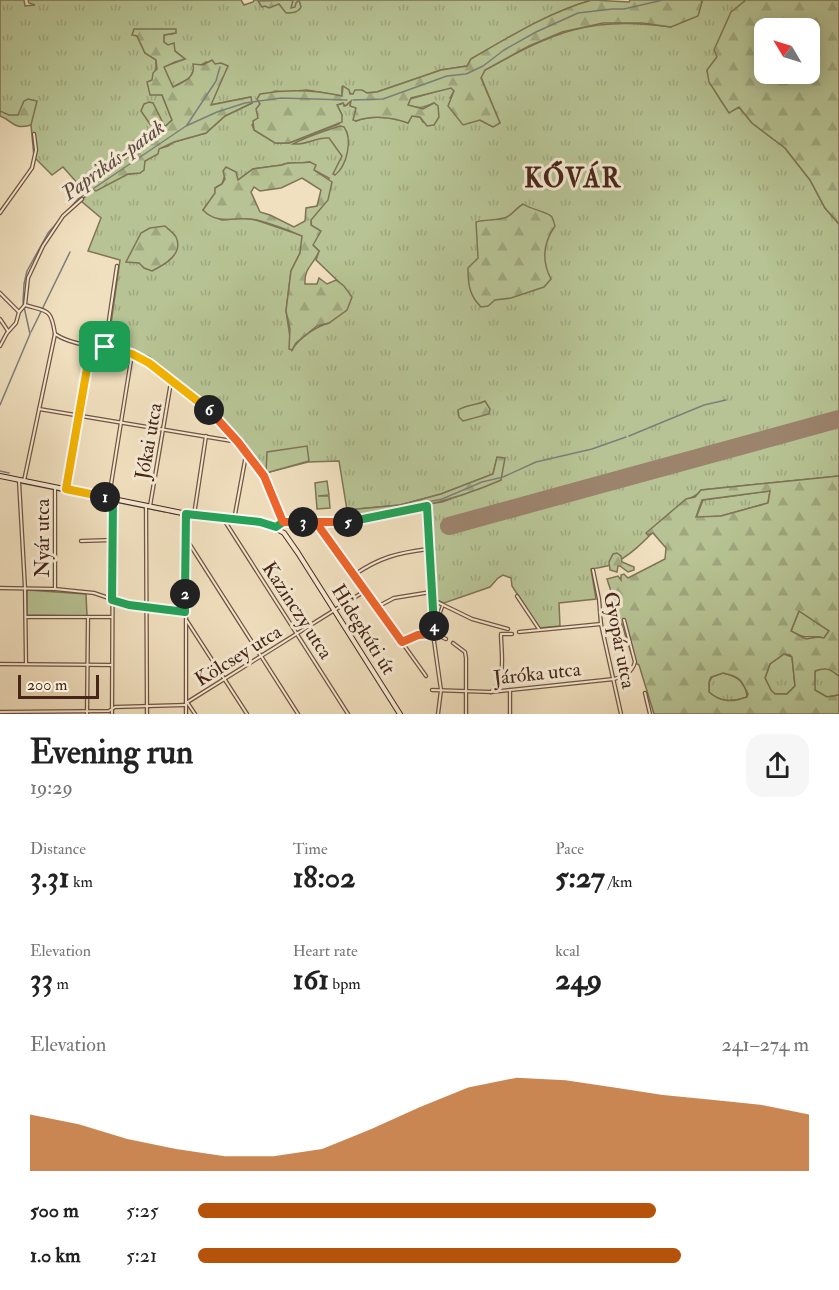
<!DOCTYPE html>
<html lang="en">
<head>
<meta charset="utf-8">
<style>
  :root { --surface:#fff; --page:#f6f6f6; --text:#222; --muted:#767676; --accent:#b45309 }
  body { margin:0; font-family:"IM FELL Double Pica",serif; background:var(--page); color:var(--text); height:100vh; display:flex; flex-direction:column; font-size:22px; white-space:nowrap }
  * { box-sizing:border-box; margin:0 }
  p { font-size:20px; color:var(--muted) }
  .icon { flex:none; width:33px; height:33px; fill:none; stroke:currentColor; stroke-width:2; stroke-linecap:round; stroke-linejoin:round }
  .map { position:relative; height:714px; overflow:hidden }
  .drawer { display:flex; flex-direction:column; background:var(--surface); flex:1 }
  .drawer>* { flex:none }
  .needle { width:39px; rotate:308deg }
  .controls { position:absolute; left:754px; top:18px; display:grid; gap:12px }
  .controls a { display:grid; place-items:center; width:66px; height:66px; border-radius:12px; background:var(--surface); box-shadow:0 3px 15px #0003; font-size:30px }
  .scale { position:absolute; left:18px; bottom:15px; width:81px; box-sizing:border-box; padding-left:6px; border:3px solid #472619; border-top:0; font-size:16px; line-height:21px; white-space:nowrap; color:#472619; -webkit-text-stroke:4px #f6ebd5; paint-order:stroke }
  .pin { position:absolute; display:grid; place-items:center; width:51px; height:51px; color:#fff; margin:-26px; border-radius:12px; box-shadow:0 3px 9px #0006 }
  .km { position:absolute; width:30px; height:30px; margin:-15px; border-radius:50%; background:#222; color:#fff; font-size:16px; line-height:30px; text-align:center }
  .round { display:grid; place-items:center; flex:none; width:63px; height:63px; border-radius:18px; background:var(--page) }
  .overview { display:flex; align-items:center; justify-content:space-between; height:102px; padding:0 30px }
  h1 { font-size:33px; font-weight:700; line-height:45px }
  .figures { display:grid; grid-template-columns:repeat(3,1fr); gap:9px; height:102px; padding:6px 30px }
  .figures div { display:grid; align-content:center }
  .figures b { font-size:30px; font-weight:700 }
  .figures small { font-size:16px; font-weight:400 }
  .figures p { font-size:16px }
  .chart { height:168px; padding:12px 30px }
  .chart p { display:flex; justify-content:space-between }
  .chart svg { width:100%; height:108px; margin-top:6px; fill:var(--accent); opacity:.7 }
  ul { padding:0 30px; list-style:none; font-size:20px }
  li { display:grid; grid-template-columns:96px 72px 1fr; align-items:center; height:45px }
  li i { height:15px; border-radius:8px; background:var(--accent) }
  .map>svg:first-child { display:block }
  .grass { fill:url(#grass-tufts); stroke:#7f7456; stroke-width:1.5; fill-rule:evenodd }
  .forest { fill:url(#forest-firs); stroke:#7f7456; stroke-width:1.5; fill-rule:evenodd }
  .park { fill:#b7c394; stroke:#7f7456; stroke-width:1.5 }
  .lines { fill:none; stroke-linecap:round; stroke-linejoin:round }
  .stream { stroke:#7c7f7b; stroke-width:1.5 }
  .runway { stroke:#9c836c; stroke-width:18 }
  .pedestrian-casing { stroke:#725442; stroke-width:4 }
  .minor-casing { stroke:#725442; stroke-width:4.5 }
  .secondary-casing { stroke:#472619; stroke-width:6 }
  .pedestrian { stroke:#f6ebd5; stroke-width:1.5 }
  .minor { stroke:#f6ebd5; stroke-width:2 }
  .secondary { stroke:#f6ebd5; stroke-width:4 }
  .split-1-casing { stroke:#fff; stroke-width:12 }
  .split-2-casing { stroke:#fff; stroke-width:12 }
  .split-3-casing { stroke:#fff; stroke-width:12 }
  .split-4-casing { stroke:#fff; stroke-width:12 }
  .split-5-casing { stroke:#fff; stroke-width:12 }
  .split-6-casing { stroke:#fff; stroke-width:12 }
  .split-7-casing { stroke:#fff; stroke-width:12 }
  .split-1 { stroke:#f5b400; stroke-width:8 }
  .split-2 { stroke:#22a559; stroke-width:8 }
  .split-3 { stroke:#22a559; stroke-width:8 }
  .split-4 { stroke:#f0652b; stroke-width:8 }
  .split-5 { stroke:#22a559; stroke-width:8 }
  .split-6 { stroke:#f0652b; stroke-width:8 }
  .split-7 { stroke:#f5b400; stroke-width:8 }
  .labels { text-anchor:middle; stroke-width:6; stroke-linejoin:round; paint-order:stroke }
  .street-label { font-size:20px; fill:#472619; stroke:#f6ebd5 }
  .water-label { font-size:21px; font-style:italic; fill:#5d4b42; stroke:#f6ebd5 }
  .district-label { font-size:26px; font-weight:bold; letter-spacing:1.5px; fill:#472619; stroke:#f6ebd5 }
</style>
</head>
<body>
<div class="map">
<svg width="839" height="714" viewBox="0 0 839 714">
  <defs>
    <pattern id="grass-tufts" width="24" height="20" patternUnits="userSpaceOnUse" patternTransform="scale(1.5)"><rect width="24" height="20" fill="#b7c394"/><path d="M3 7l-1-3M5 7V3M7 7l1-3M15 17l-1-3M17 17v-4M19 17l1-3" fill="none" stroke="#9fa77f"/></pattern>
    <pattern id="forest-firs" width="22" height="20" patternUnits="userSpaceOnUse" patternTransform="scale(1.5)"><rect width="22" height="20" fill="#b7c394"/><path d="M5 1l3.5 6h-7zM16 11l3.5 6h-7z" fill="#9fa77f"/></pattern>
  </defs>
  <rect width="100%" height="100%" fill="#f1e0bf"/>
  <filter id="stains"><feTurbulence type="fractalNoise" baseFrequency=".00333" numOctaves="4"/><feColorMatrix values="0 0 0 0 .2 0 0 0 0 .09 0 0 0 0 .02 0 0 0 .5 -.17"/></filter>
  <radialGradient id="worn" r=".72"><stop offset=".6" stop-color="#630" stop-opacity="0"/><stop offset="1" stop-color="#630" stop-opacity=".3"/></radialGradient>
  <g class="grass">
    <path d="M0 0H24L25 6 35 5 29 3 28 0H241L244 5 253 2 254 0H592C549 12 510 37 471 59L467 66 441 70 377 92 350 94 349 90 344 87H342V96L307 90 284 92 275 91 260 101 258 118 252 125 254 130 276 143H289L339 124 342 115 337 105 344 103V106L347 105 349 102 351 101 350 105 356 107V121C372 115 392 117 408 123L412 116 420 117 423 122 437 110V106L434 103C423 108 419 109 407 105L410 99 451 87 454 91 450 98 480 120 493 127 500 123 481 77 485 70C554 32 591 15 671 27L702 2 701 0H746L717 57 707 71C711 87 719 99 729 112L739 107 752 123 785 148 810 180 825 208 839 224V476L701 490C696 498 689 497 682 503 660 522 638 554 610 565 604 567 597 568 591 569L596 599 559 603 560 626 539 628 512 586 511 578 503 575 498 578 490 587 444 603 432 598 428 504 442 502 501 480 497 458 493 474 441 494 400 505 347 510 339 461 308 462 266 473 264 470 262 472 259 467 260 464 248 447 227 424 204 400 174 376 150 357 134 351 108 345 120 260 88 251 101 218 80 200 88 195 63 167 52 175 34 157 31 125 0 114ZM176 33 164 35V42L185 59 163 67 173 87 190 78 194 69 206 62 215 64 210 105 250 97 252 103 225 116 206 133 174 142 168 146 158 149 155 154 145 161 140 173 128 174 91 184 149 142 172 120 162 95 156 94V59L145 53 137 36ZM310 162 314 170 329 178 311 220 313 245 319 251 316 260 344 287 329 323C315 327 299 338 292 350L286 311 291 271 300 253 303 236 256 220 243 218 222 220 203 210 216 193 215 188 222 184 225 175 236 177 238 180 253 169 282 165C289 161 301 164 310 162Z"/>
    <path d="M770 491 768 503 721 516 696 518 703 500Z"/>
    <path d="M799 611 829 631 824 638C809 634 807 641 791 631Z"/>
    <path d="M784 654 792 657 795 686 787 694H775L771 691 765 678 770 664Z"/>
    <path d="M823 668 829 669 839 676V695L827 697 814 690 815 671Z"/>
    <path d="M723 673C737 676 746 682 747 697 733 702 721 703 709 692V682L712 677Z"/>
  </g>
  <g class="forest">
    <path d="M293 0 291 8 295 7 296 3 299 0 301 7C298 13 292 13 286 13L279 4 269 8 265 6 262 7 258 1Z"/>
    <path d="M592 0 629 2 630 0H701L702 2 698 16 671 27 642 23H603L562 32 529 46 485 70 481 78 500 123 493 127 480 120 463 125 448 106 454 91 451 88 411 98 408 105 423 109 434 103 438 106 439 117 434 125 427 126 420 117 412 116 408 123C392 117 372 115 356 121L353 120 356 108 350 106 351 101 345 106 343 103 337 105 342 115V122L289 143H275L254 130 253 121 258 118 256 109 260 104 257 99 260 94C288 89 315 90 342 96L343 86 349 90 350 94H353L355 90H362L367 93 377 92 441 70 467 66 471 59C509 37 549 12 592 0Z"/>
    <path d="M746 0H839V224L825 208 810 180 785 148 752 123 739 107 729 113 709 82 707 70 717 57 714 50 731 12ZM765 28H810V74H765Z"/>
    <path d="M134 29H176V33L164 35V42L168 45 174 43 175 51 185 59 175 62 164 67 173 87C183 82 196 78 193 64L203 65 212 60 215 64 221 63 228 66 211 105 251 97 252 103 225 116 206 133 174 142 159 149 158 154 145 161 144 170 140 173 128 174 96 191 90 188V184L149 142 172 120 162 95H150L147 82 152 80 153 73 157 69 156 60 145 53 137 36 132 35Z"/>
    <path d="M28 99 37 101 31 125C13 130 15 122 0 116V111L9 115H18L24 101Z"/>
    <path d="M149 102 153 103 164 125 160 127 150 124 141 111 144 104Z"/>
    <path d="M340 126 344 127C353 139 347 166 335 175L333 174 342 156 329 138C315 137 308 145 293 144 308 136 324 131 340 126Z"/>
    <path d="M310 162 316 165 314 170 332 182 328 200 311 220V225L321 231 313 245 319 251C314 265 304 267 305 284H317L319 278 327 284 336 280 344 286 352 297 347 310 329 323 317 326 296 343 292 350 289 349 290 329 286 311 291 271 300 253 302 236C288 230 272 224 257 220 237 215 219 227 203 210L215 193V188L222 184 225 179 223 171 226 167 236 172 238 180 253 169 282 165C289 161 301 164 310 162ZM302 178 321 190 317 206 306 208 305 221 294 227 270 215 260 212 251 192 254 187 260 191 281 188Z"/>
    <path d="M523 204C530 209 547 212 551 216 553 218 554 223 555 226 543 243 541 260 551 279L544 287 511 298 495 300 488 306 481 307C469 295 468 284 468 268L478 258 476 222C487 219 497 221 507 217 513 214 516 208 523 204Z"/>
    <path d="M165 226C168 229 174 233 176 237 184 254 164 265 152 271L144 268 139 263 126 262 141 233 150 228Z"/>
    <path d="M485 401 490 409 489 414 463 421 459 417 458 410C467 404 475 406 485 401Z"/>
    <path d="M497 457 505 458 501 480C452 502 400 512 347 520V510L400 505 441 494 493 474Z"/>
    <path d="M839 476V676C830 669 826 667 815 671V690L827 697 839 695V714H654L639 665 634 662 607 579 618 576 621 580V575L624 574 628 578 665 559 666 548 653 533 648 535 646 533 686 499 695 497 701 490ZM770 491 768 503 721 516 696 517 702 500ZM799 611 829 631 824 638 818 637 806 639 791 631ZM784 654 790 655 792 657 795 686 787 694H775L771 690 765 678 770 664ZM723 673C740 677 741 679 748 694L747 697C733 702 721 703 709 692V682L711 677Z"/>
    <path d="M617 553 621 556 622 562 634 567V570L628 572 620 566H618L617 572 610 570 609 562 613 554Z"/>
  </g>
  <g class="park">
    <path d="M307 446 309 461 266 473 267 452Z"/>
    <path d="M327 481 329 495 318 496H329L330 508 317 509 315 483Z"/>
    <path d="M27 590 86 594 87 616 27 615Z"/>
  </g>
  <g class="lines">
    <g class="stream">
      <path d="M353 100 383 99 447 76 466 74 483 66 504 50 536 32 578 13 612 9H624L663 0"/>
      <path d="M187 125 216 81 220 67"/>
      <path d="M31 332 70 252"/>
      <path d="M0 405 30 334 23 302 24 284 27 271 48 233 78 199 186 126 217 112 245 103 281 98 347 100"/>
      <path d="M629 436 704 405 726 400"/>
      <path d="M0 471 9 473"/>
      <path d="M21 483 165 512"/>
      <path d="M170 513 213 520"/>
      <path d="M348 518 442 499 482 482 503 477 536 462 592 449 626 437"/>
      <path d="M245 523 267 525"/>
      <path d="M284 525H313"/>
      <path d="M76 618H104"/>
    </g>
    <path class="runway" d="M449 526 839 419"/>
    <defs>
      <path id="pedestrian" d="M434 629 443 605"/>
      <g id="minor">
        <path d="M0 213 32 168 36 150 34 134"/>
        <path d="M0 293 19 312"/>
        <path d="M0 319 8 331"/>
        <path d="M55 334C78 349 109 345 134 355 149 361 160 371 172 381 207 408 239 438 264 476 273 489 278 507 283 522"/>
        <path d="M0 346 7 333 16 323 19 312 25 305 28 278 43 246 63 216 82 199"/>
        <path d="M105 347 117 266"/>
        <path d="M39 409 238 442"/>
        <path d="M19 481 25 588 26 664"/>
        <path d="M24 481 55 334C51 308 48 312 25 305"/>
        <path d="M66 489 91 345"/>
        <path d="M109 497 132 354"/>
        <path d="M146 505 147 714"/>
        <path d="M150 506 171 382"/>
        <path d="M194 515 206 436"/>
        <path d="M226 519V523L348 714"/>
        <path d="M234 520 246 455"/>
        <path d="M315 521 426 676"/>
        <path d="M276 527 283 522H348L427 506 433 634 441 690 438 714"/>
        <path d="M185 537 298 714"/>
        <path d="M81 541 113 540"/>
        <path d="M593 570 599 599 601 624 621 714"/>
        <path d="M354 575C380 557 398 553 428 549"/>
        <path d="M0 588 55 589 94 593 129 605 185 612"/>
        <path d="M55 589V487"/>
        <path d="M517 596 539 629"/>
        <path d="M431 599 472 619 508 629"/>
        <path d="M377 607 394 598 431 592"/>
        <path d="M26 617H112"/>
        <path d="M187 621 247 714"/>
        <path d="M519 632 601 624"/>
        <path d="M403 641C417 635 431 631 446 639"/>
        <path d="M453 643 465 652 466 658V714"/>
        <path d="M0 664 112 665"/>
        <path d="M432 690 491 692 614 679C624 676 632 673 635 662L624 620"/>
        <path d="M491 692C507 678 501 653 501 634H512"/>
        <path d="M645 693 650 714"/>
        <path d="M187 702 195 714"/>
        <path d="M186 703 365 591"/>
        <path d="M0 712 109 711 115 707 185 705"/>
        <path d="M87 714 88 618"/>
        <path d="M112 714 113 499"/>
        <path d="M186 714V514"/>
        <path d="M510 714V690"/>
      </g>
      <path id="secondary" d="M0 476 202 517 266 523 284 533 298 553 400 714"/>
    </defs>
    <use href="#pedestrian" class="pedestrian-casing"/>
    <use href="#minor" class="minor-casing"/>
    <use href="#secondary" class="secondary-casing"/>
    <use href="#pedestrian" class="pedestrian"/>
    <use href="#minor" class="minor"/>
    <use href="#secondary" class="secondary"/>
  </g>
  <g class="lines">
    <defs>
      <path id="split-1" d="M105 497 66 489 91 345 105 347"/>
      <path id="split-2" d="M105 497 113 499 112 600 129 605 185 612V594"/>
      <path id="split-3" d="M185 594 186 514 260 522 276 527 283 522H303"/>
      <path id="split-4" d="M303 522 315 521 402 642 418 635 433 634 434 626"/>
      <path id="split-5" d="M348 522 427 506 434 626"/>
      <path id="split-6" d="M209 410 238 442 264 476 283 522H348"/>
      <path id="split-7" d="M105 347 132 354 149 363 209 410"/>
    </defs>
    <use href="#split-1" class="split-1-casing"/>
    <use href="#split-2" class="split-2-casing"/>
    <use href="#split-3" class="split-3-casing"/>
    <use href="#split-4" class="split-4-casing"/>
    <use href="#split-5" class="split-5-casing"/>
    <use href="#split-6" class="split-6-casing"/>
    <use href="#split-7" class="split-7-casing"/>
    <use href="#split-1" class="split-1"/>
    <use href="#split-2" class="split-2"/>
    <use href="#split-3" class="split-3"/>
    <use href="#split-4" class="split-4"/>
    <use href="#split-5" class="split-5"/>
    <use href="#split-6" class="split-6"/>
    <use href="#split-7" class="split-7"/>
  </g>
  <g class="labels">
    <g class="street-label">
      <text transform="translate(148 441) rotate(-80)" y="7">Jókai utca</text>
      <text transform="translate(42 538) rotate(-90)" y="7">Nyár utca</text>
      <text transform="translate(298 610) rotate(57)" y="7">Kazinczy utca</text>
      <text transform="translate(364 629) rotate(58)" y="7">Hidegkúti út</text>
      <text transform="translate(620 640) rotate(79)" y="7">Gyopár utca</text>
      <text transform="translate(238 655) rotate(-32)" y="7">Kölcsey utca</text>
      <text transform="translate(537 673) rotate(-6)" y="7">Járóka utca</text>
    </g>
    <g class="water-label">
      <text transform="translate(113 160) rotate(-36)" y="7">Paprikás-patak</text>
    </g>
    <g class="district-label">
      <text x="573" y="187">KŐVÁR</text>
    </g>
  </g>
  <rect width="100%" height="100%" filter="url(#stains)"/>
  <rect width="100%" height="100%" fill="url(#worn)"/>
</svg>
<div class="controls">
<a><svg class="needle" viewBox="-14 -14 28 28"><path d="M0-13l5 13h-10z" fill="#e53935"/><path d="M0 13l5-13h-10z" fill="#767676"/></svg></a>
</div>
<div class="scale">200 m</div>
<div class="pin" style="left:105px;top:347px;background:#1e9e55"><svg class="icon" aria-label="arrive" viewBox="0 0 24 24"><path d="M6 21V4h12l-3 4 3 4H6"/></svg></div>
<b class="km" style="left:105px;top:497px">1</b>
<b class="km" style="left:185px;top:594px">2</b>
<b class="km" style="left:303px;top:522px">3</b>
<b class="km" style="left:434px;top:626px">4</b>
<b class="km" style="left:348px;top:522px">5</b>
<b class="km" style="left:209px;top:410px">6</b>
</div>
<section class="drawer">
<div class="overview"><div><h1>Evening run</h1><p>19:29</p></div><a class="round"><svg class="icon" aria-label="share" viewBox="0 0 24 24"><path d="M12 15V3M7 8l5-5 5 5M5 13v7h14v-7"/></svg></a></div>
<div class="figures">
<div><p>Distance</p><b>3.31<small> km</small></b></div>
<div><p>Time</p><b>18:02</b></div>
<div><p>Pace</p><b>5:27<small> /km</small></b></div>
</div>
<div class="figures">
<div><p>Elevation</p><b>33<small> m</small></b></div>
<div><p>Heart rate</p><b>161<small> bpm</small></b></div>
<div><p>kcal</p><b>249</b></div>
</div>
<div class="chart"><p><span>Elevation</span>241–274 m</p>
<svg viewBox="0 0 160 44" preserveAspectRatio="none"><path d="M0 44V21L10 25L20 31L30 35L40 38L50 38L60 35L70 27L80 18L90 10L100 6L110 7L120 10L130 13L140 15L150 17L160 21V44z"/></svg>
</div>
<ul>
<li><b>500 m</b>5:25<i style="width:75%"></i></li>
<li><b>1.0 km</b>5:21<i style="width:79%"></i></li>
</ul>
</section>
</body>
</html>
